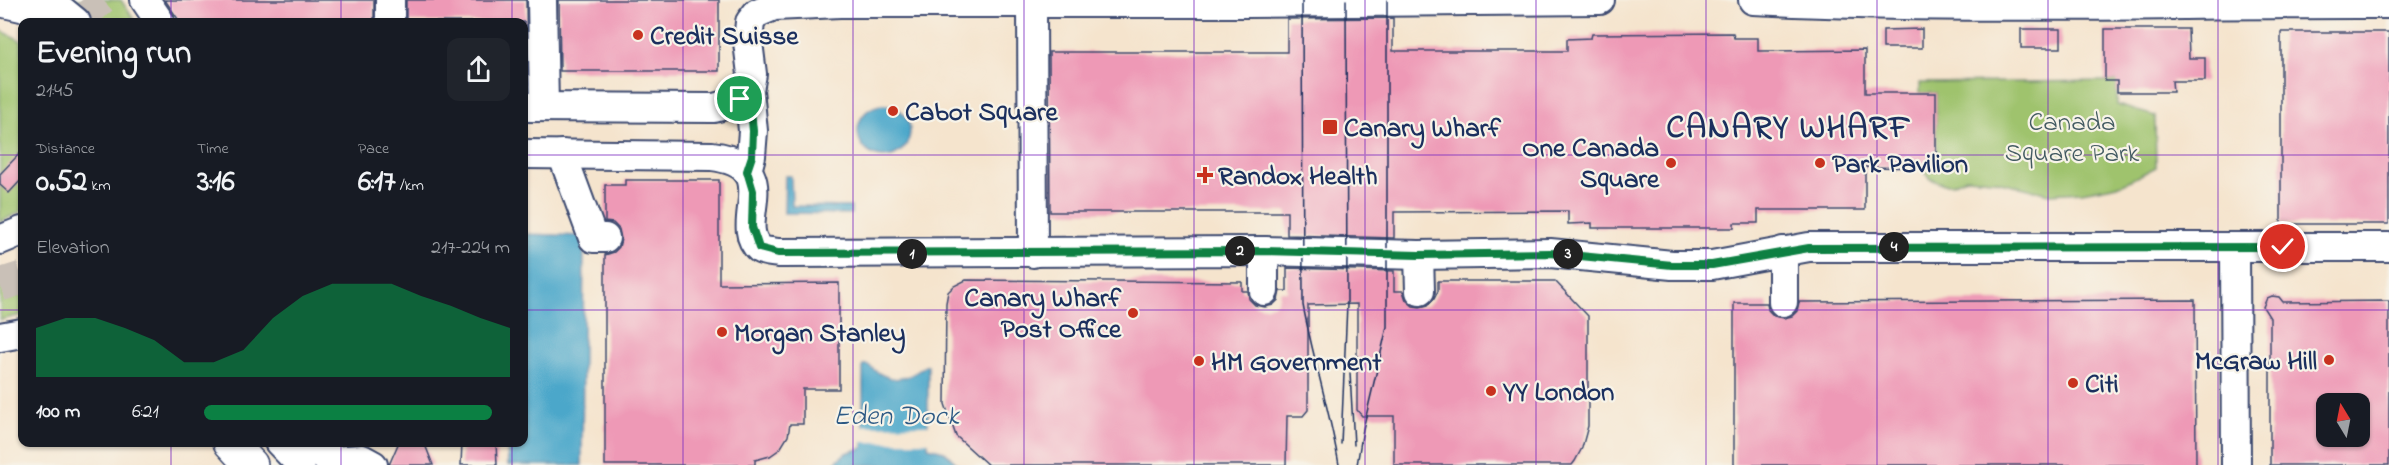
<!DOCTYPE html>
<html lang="en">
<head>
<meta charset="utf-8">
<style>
  :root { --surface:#171b24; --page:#20242c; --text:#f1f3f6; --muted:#9ea1a6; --accent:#0b8043 }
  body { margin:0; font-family:"Indie Flower",sans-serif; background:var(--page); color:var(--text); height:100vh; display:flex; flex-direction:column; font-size:22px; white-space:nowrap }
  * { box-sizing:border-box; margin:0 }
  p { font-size:20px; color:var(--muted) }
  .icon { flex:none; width:33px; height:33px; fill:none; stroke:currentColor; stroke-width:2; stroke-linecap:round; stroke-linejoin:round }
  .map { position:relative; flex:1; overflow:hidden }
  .details { position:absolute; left:18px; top:18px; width:510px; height:429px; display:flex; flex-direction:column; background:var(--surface); border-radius:12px; box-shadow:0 2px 4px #0004 }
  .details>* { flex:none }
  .needle { width:39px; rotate:350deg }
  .fabs { position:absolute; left:2316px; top:393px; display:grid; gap:12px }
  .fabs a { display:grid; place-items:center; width:54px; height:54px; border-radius:12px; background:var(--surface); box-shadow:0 2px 4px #0004; font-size:30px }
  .pin { position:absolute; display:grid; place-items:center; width:51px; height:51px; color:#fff; margin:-26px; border:3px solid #fff; border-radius:50%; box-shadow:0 2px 6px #0007 }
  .km { position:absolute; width:30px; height:30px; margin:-15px; border-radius:50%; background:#222; color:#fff; font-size:16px; line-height:30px; text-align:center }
  .round { display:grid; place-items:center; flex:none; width:63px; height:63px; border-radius:12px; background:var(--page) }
  .headline { display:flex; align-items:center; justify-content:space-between; height:102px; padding:0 18px }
  h1 { font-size:33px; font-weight:700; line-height:45px }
  .figures { display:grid; grid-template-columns:repeat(3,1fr); gap:9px; height:102px; padding:6px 18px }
  .figures div { display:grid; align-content:center }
  .figures b { font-size:30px; font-weight:700 }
  .figures small { font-size:16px; font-weight:400 }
  .figures p { font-size:16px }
  .chart { height:168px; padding:12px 18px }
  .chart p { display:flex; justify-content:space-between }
  .chart svg { width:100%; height:108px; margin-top:6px; fill:var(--accent); opacity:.7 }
  ul { padding:0 18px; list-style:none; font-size:20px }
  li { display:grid; grid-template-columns:96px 72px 1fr; align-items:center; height:45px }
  li i { height:15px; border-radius:8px; background:var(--accent) }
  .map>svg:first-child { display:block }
  .green { fill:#9fc36d; stroke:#5d7966; stroke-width:1.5 }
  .water { fill:#4ca7ca; stroke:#346b94; stroke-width:1.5 }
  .pier { fill:#f5e4cd }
  .building { fill:#ee99b6; fill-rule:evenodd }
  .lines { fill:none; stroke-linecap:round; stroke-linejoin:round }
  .minor-tunnel { stroke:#c9c0b7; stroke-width:28; stroke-dasharray:28 14; stroke-linecap:butt }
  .major-tunnel { stroke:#c9c0b7; stroke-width:33; stroke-dasharray:33 16; stroke-linecap:butt }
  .minor-casing { stroke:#3c4a6f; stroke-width:32 }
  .major-casing { stroke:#3c4a6f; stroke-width:36 }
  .minor { stroke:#fff; stroke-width:28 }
  .major { stroke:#fff; stroke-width:33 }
  .tram { stroke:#1b2f5e; stroke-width:1.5 }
  .route-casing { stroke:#fff; stroke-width:12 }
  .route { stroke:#0b8043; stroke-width:8 }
  .grid { fill:none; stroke:#7b2cbf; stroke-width:1.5; stroke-opacity:0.55 }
  .poi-dot { fill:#c8321e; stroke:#f7f3e8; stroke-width:2 }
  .labels { text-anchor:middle; stroke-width:4.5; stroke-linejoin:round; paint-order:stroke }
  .poi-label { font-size:27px; font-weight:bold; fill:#1b2f5e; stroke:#f7f3e8; text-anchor:start }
  .park-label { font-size:27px; fill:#435b62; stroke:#f7f3e8 }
  .water-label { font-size:28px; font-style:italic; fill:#2c5984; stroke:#f7f3e8 }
  .district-label { font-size:33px; font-weight:bold; letter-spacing:1.5px; fill:#1b2f5e; stroke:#f7f3e8 }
</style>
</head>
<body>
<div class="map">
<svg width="2389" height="465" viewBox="0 0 2389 465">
  <rect width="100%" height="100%" fill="#f7f3e8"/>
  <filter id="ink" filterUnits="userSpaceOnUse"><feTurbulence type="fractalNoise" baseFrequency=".0167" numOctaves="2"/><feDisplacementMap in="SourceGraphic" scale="12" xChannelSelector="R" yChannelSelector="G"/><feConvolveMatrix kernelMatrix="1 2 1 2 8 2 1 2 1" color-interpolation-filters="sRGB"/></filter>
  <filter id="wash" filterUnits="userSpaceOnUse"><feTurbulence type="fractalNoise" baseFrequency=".008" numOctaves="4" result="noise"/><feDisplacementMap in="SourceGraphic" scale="24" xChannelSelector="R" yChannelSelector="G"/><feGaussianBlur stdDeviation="1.35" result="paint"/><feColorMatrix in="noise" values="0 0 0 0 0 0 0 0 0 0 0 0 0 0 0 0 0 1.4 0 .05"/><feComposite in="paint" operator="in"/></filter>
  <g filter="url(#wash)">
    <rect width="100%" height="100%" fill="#f5e4cd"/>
    <g class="green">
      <path d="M59 0H121L136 22H83Z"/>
      <path d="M0 30 22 41V211L0 222Z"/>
      <path d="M2117 81V105L2155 116 2156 167 2123 184 2082 192 2049 194 1993 180 1966 178 1952 184H1944L1931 179 1921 168 1936 167V93H1920V83Z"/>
      <path d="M22 273V315L0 320V280Z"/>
    </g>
    <g class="water">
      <circle cx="884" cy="131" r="26"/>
      <path d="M785 176H791L792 206 851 207V214L784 213Z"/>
      <path d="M524 234 584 236 582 465H508L507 443 524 442Z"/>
      <path d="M863 365H868C888 383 904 383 925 366H928V447L944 451 958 465H832L846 453 863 448Z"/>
    </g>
    <g class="pier">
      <path d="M929 425V442H860V426Z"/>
      <path d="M1327 446 1358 447 1365 465H1328Z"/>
    </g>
    <g id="blocks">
      <g class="building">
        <path d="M165 0H374V22H180Z"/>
        <path d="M406 0H526L527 72H524V22H406Z"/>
        <path d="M559 0H719V71H560Z"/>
        <path d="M1393 18V51H1567V39L1591 38 1592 34 1733 33 1734 38H1758V51L1865 50V93H1936V168L1865 167V210H1758V223H1734V228H1592V223L1568 224V211L1394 212V238L1287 235V212H1050L1049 52H1287V19Z"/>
        <path d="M1922 29V48H1883V30Z"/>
        <rect x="2021" y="29" width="40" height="19"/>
        <path d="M2105 29H2188L2189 58H2205V81H2172L2173 92H2117V81H2105Z"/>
        <rect x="2281" y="32" width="108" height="192"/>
        <path d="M22 151V179L9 193 0 185V174Z"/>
        <path d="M625 180H719V284L839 283V389H803V424H790L788 436 780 449 770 456 755 460V465H605V255L614 252 619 247 621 239 619 229 613 223 605 222V185H625Z"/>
        <path d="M1287 268 1394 271V291H1403L1406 300 1413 306 1420 307 1428 305 1434 299 1438 291V281H1555L1588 316V426L1582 448 1575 461 1572 465H1394V416H1362L1357 410V304L1308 305V410L1303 416H1287L1286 465H988L956 436 945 404 946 303 948 292 954 286 966 280 1242 282V291H1248L1249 299 1255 305 1265 307 1273 305 1278 300 1280 291H1287Z"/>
        <path d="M2272 296 2279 297 2283 302 2389 301V465H2270V318L2263 307 2267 298ZM2326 404H2360V436H2326Z"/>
        <path d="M2195 300 2196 465H1734V303H1767L1768 310 1774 316 1784 318 1792 316 1797 311 1799 302Z"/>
        <path d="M399 442H424L433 465H389Z"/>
        <path d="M462 442H496L497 465H461Z"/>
      </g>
    </g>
  </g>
  <g filter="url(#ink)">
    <use href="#blocks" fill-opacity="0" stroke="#3c4a6f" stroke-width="1.5"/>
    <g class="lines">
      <path class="minor-tunnel" d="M83 18 103 0"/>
      <path class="major-tunnel" d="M0 285 22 278"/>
      <defs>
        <g id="minor">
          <path d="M49 0 76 22"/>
          <path d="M145 0 160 22"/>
          <path d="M390 0V22"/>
          <path d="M542 0 544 107"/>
          <path d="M1753 0C1965 11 2177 3 2389 4"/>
          <path d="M0 2 30 9 52 22"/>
          <path d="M1032 4 1033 253"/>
          <path d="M524 107 714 108 733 103 749 90"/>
          <path d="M524 154 712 156C788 166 730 223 760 249 765 252 773 252 779 253L1264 251 1419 255 1550 253 1672 265H1712L1809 247H2389"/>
          <path d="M562 154 593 238H605"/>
          <path d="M747 171 751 156 753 131 749 90 752 74 748 42 750 22 757 13 774 6 840 3H1247L1600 0"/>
          <path d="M0 240 22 231"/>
          <path d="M2235 247 2236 465"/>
          <path d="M1264 251V291"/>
          <path d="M1783 251V302"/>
          <path d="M1419 255 1420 291"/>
          <path d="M0 337 22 333"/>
          <path d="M279 442 301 465"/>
          <path d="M332 461 362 459 373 465"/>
        </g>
        <g id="major">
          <path d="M230 442 251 465"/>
          <path d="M317 442 334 465"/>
        </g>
      </defs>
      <use href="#minor" class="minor-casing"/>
      <use href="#major" class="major-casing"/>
      <use href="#minor" class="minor"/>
      <use href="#major" class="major"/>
      <g class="tram">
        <path d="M1302 0 1303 305C1313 359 1330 411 1339 465"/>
        <path d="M1350 373 1354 445"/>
        <path d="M1341 444 1347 304 1346 0"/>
        <path d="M1357 465 1363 429 1387 327V0"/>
      </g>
    </g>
  </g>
  <g class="lines" filter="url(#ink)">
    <defs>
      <path id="route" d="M740 99 749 90 753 131 752 156 747 171 753 191 752 227 759 248 778 253 1264 251 1419 255 1550 253 1672 265H1712L1809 248 2283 247"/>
    </defs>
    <use href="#route" class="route-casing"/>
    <use href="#route" class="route"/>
  </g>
  <path class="grid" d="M171 0V22M341 0V22M512 0V22M683 0V465M853 0V465M1024 0V465M1194 0V465M1365 0V465M1536 0V465M1706 0V465M1877 0V465M2048 0V465M2218 0V465M0 155H22M524 155H2389M0 310H22M524 310H2389M171 442V465M341 442V465M512 442V465"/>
  <g class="poi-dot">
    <circle cx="638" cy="35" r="6"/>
    <circle cx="893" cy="111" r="6"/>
    <rect x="1322" y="119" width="16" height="16" rx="3"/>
    <circle cx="1671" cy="163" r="6"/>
    <circle cx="1820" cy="163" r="6"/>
    <path d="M1202 166h6v6h6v6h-6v6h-6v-6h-6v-6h6z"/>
    <circle cx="1133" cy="313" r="6"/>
    <circle cx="722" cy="332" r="6"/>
    <circle cx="2329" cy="360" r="6"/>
    <circle cx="1199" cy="361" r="6"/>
    <circle cx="2073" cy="383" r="6"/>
    <circle cx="1491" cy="391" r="6"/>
  </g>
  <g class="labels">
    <g class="poi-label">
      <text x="650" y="44">Credit Suisse</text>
      <text x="905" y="120">Cabot Square</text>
      <text x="1344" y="136">Canary Wharf</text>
      <text x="1659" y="156" text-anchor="end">One Canada<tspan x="1659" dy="31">Square</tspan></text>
      <text x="1832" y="172">Park Pavilion</text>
      <text x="1218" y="184">Randox Health</text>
      <text x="1121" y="306" text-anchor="end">Canary Wharf<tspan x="1121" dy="31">Post Office</tspan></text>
      <text x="734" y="341">Morgan Stanley</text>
      <text x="2317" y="369" text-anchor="end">McGraw Hill</text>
      <text x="1211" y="370">HM Government</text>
      <text x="2085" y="392">Citi</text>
      <text x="1503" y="400">YY London</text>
    </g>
    <g class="park-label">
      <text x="2072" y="130">Canada<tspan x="2072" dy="31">Square Park</tspan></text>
    </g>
    <g class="water-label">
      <text x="896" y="424">Eden Dock</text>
    </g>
    <g class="district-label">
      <text x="1789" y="137">CANARY WHARF</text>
    </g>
  </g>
</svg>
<div class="fabs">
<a><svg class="needle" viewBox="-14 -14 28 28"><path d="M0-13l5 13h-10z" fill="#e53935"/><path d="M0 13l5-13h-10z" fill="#9ea1a6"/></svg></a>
</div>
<div class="pin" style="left:740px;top:99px;background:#1e9e55"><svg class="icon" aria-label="arrive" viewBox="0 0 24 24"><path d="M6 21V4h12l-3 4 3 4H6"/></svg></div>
<div class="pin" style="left:2283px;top:247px;background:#d93025"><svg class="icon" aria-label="check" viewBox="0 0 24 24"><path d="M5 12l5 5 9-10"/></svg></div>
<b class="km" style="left:912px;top:254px">1</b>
<b class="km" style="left:1240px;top:251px">2</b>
<b class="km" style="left:1568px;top:254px">3</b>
<b class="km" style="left:1894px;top:247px">4</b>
<section class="details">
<div class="headline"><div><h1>Evening run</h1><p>21:45</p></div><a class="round"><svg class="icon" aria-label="share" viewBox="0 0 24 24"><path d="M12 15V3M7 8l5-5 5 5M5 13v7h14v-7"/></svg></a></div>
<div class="figures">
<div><p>Distance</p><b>0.52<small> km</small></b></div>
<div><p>Time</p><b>3:16</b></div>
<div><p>Pace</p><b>6:17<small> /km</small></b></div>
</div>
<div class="chart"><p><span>Elevation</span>217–224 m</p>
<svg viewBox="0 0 160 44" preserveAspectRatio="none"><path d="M0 44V24L10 20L20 20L30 24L40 29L50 38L60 38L70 33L80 20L90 11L100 6L110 6L120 6L130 11L140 15L150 20L160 24V44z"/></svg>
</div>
<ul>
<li><b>100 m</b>6:21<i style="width:94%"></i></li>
</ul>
</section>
</div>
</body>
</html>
